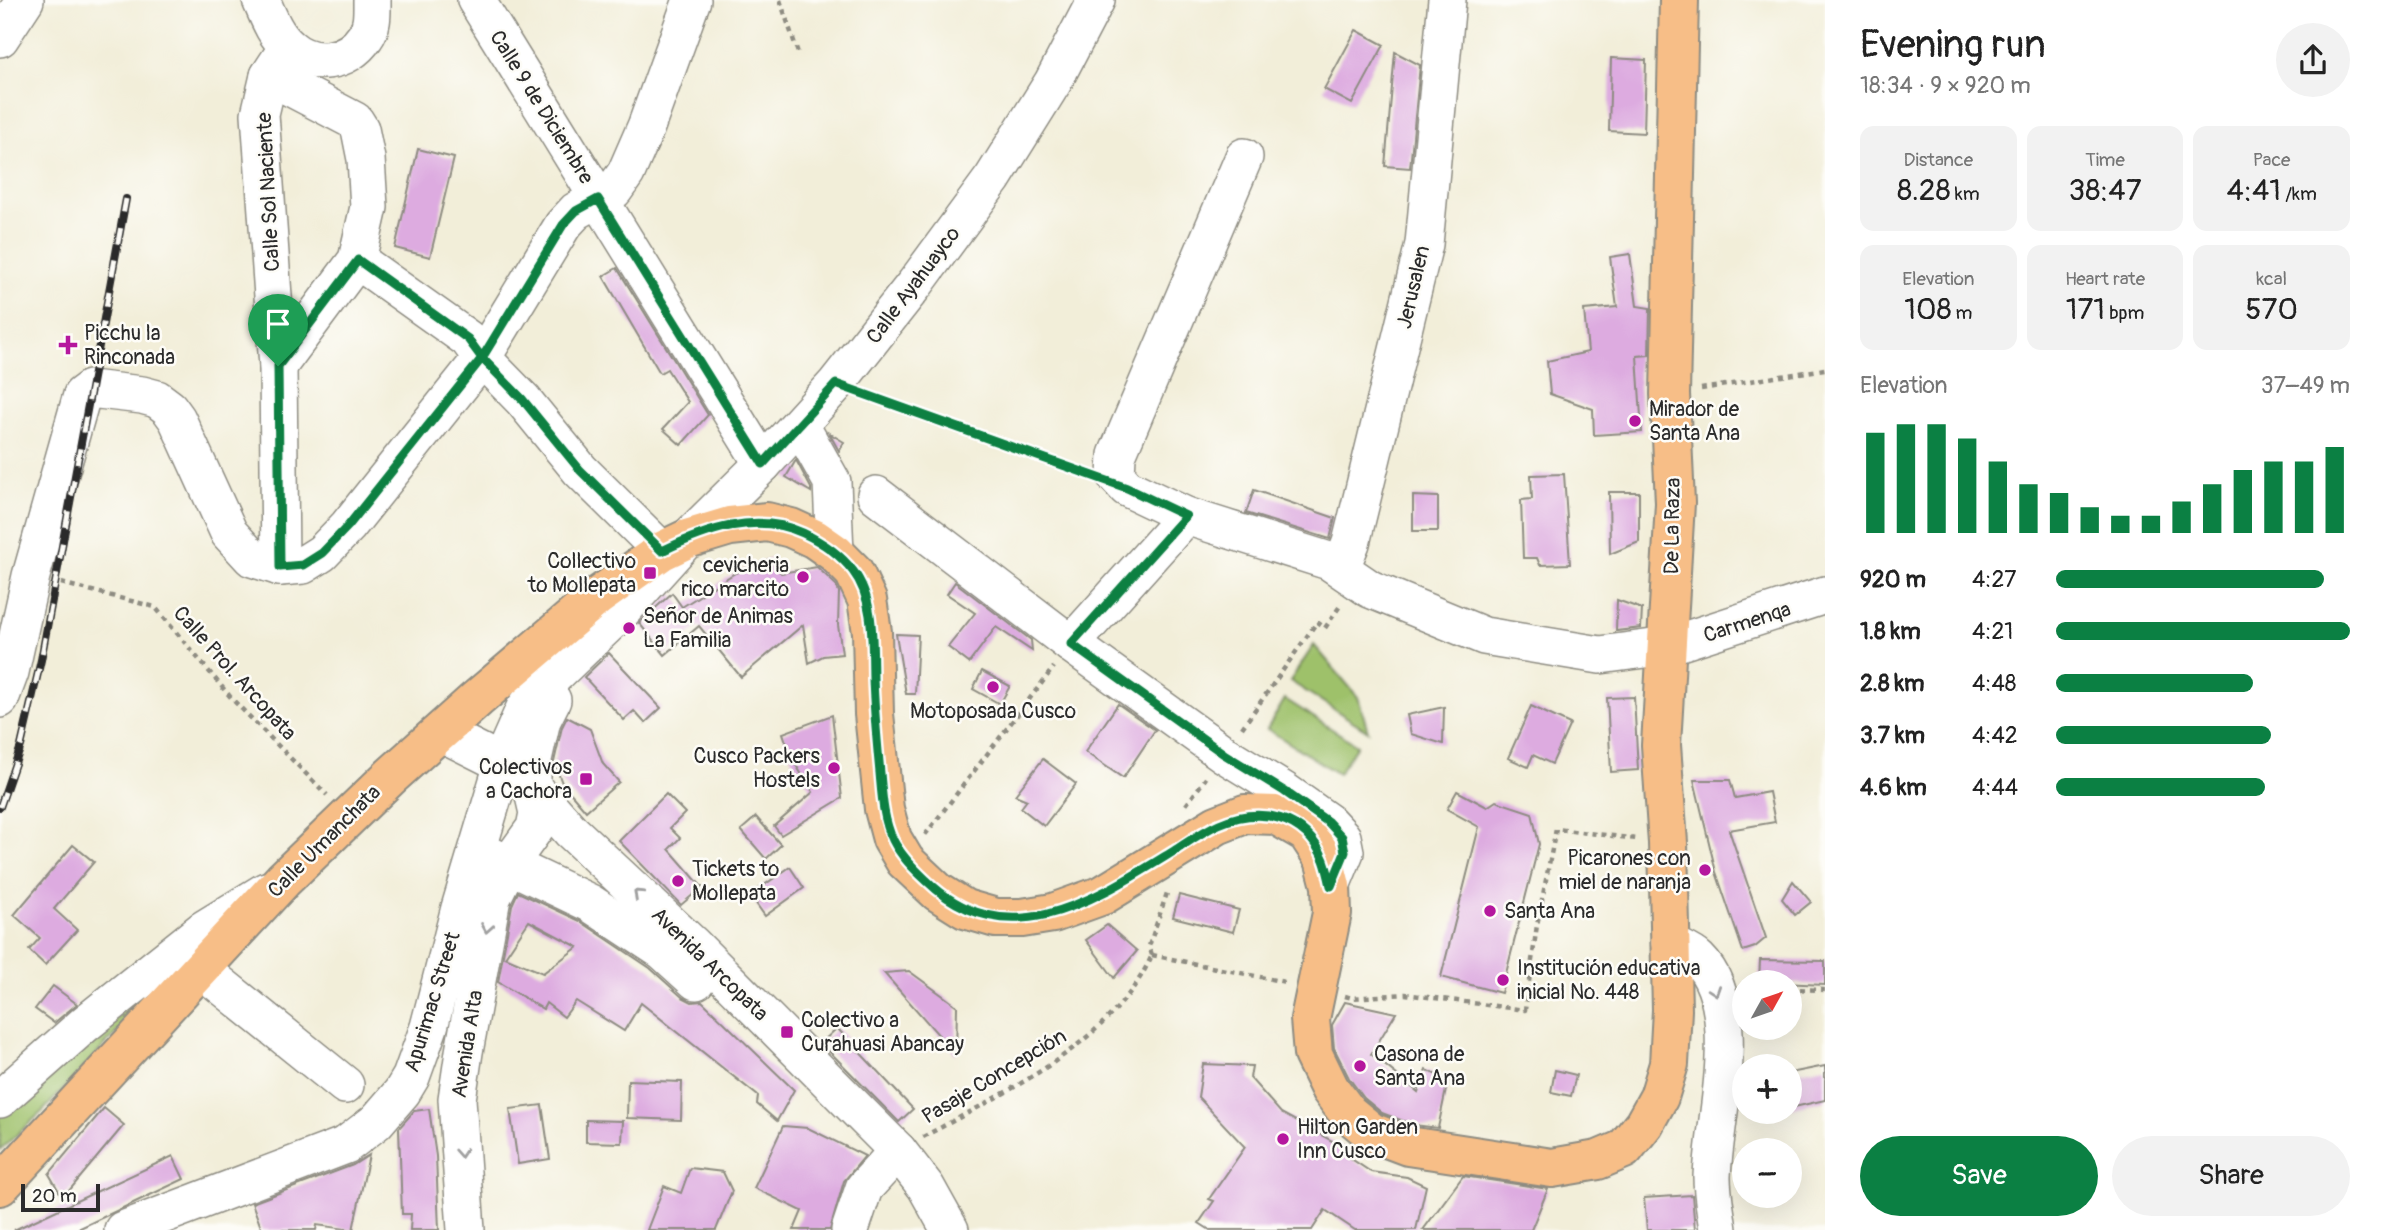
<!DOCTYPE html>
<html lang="en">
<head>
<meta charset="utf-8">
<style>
  :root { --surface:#fff; --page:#f2f2f2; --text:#222; --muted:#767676; --accent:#0b8043 }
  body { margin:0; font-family:Pangolin,sans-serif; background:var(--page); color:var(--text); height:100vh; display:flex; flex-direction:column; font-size:26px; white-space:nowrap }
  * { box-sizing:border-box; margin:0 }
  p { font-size:23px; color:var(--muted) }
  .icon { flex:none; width:38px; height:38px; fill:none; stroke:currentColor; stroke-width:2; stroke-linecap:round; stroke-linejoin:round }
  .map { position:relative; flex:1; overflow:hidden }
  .panel { display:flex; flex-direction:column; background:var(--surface); width:560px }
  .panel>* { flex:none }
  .needle { width:46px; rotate:50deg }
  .controls { position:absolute; left:1732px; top:970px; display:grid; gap:14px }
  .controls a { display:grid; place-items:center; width:70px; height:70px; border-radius:50%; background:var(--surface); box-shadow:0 7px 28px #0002; font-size:35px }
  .scale { position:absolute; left:21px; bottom:18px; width:79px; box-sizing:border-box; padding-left:7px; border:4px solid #2b2b2b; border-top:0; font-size:19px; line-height:24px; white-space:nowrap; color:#2b2b2b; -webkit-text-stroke:5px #fdfcf7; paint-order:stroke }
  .pin { position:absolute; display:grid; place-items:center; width:60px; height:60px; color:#fff; margin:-72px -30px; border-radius:50% 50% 50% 0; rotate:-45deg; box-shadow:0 0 7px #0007 }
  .pin .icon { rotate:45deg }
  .round { display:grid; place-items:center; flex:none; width:74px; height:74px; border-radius:37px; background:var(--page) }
  .headline { display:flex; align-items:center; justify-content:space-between; height:119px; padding:0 35px }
  h1 { font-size:38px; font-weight:600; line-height:52px }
  .figures { display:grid; grid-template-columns:repeat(3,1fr); gap:10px; height:119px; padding:7px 35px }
  .figures div { display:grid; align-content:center; border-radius:14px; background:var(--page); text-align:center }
  .figures b { font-size:30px; font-weight:600 }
  .figures small { font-size:19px; font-weight:400 }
  .figures p { font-size:19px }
  .chart { height:196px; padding:14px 35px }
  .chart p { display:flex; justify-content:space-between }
  .chart svg { width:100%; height:126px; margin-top:7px; stroke:var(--accent); stroke-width:6 }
  .action { display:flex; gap:14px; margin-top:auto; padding:14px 35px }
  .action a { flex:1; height:80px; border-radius:42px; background:var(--accent); color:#fff; font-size:28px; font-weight:600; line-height:80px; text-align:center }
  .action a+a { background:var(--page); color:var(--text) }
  ul { padding:0 35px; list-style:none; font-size:23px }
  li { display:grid; grid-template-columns:112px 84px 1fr; align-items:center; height:52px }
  li i { height:18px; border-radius:9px; background:var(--accent) }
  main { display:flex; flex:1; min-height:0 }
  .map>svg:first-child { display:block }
  .green { fill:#9ec16b; stroke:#64764b; stroke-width:2 }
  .building { fill:#ddabe0; fill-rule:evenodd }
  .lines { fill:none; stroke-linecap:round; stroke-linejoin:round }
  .minor-casing { stroke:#8e8c82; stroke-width:40 }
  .major-casing { stroke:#8e8c82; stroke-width:42 }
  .path { stroke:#8e8c82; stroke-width:4.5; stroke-dasharray:5 5; stroke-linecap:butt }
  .minor { stroke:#fff; stroke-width:37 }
  .major { stroke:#f7be87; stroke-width:38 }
  .rail-casing { stroke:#2b2b2b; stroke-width:8 }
  .rail { stroke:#fdfcf7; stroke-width:5; stroke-dasharray:16; stroke-linecap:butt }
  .oneway { stroke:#a0a0a0 }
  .route-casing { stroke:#fff; stroke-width:14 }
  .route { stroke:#0b8043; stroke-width:9 }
  .poi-dot { fill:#b5179e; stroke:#fdfcf7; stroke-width:2.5 }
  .labels { text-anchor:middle; stroke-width:5; stroke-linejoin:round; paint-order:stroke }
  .street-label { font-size:21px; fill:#2b2b2b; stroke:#fdfcf7 }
  .poi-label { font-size:21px; fill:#2b2b2b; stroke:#fdfcf7; text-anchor:start }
</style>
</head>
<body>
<main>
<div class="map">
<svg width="1825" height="1230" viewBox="0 0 1825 1230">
  <rect width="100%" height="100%" fill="#fdfcf7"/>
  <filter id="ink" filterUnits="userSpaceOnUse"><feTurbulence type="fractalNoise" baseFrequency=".0143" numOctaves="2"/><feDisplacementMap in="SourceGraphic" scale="14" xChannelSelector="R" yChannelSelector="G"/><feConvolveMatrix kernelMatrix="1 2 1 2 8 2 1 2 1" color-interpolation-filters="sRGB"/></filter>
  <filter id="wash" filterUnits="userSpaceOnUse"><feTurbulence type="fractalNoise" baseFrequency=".00686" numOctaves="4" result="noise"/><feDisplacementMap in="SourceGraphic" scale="28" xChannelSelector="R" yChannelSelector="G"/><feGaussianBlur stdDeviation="1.57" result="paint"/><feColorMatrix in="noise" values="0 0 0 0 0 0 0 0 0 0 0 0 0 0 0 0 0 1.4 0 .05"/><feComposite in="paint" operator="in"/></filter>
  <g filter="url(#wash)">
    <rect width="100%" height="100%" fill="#f2eed9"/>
    <g class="green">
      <path d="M1314 645 1358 697 1368 731 1290 681Z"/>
      <path d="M1285 699 1357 745 1338 774 1267 729Z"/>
      <path d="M190 955 42 1112 0 1150V1116Z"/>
    </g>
    <g id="blocks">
      <g class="building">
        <path d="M1356 30 1384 45 1352 104 1324 89Z"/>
        <path d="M1395 52 1420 65 1410 168 1385 166Z"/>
        <path d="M1611 58 1646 60 1644 133 1609 131Z"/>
        <path d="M418 149 454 158 430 257 395 248Z"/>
        <path d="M1630 254 1637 306 1650 308 1649 355 1637 356 1642 432 1594 435 1593 409 1550 394 1547 361 1588 352 1584 310 1617 307 1610 257Z"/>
        <path d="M617 268 708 415 681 445 663 429 688 402 667 369 660 373 603 276Z"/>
        <path d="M829 433 844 442 839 451Z"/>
        <path d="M796 460 811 488V492L786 477Z"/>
        <path d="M1564 474 1570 564 1540 565 1537 558H1523L1521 500 1532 499 1531 475Z"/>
        <path d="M1254 490 1335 518 1330 539 1246 513Z"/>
        <path d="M1609 492H1639V542L1610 554Z"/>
        <path d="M1413 496 1438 497V531H1413Z"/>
        <path d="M770 559 781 573 817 567 836 585 839 592 838 625 842 654 823 656 809 663 803 625 741 677 699 626 665 655 639 623 672 593 682 607 735 573Z"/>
        <path d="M955 582 1031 640 1032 651 996 627 969 663 948 647 975 613 947 594Z"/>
        <path d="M1617 600 1642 609 1641 628 1616 631Z"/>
        <path d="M896 634 918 635 915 694H906Z"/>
        <path d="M609 653 661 708 645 723 634 711 624 720 584 677Z"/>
        <path d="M982 671 1010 686 1000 704 973 689Z"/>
        <path d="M1634 697 1638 770 1611 772 1607 698Z"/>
        <path d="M1118 704 1155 730 1123 778 1085 752Z"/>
        <path d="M1531 706 1570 724 1552 764 1533 755 1528 767 1508 758Z"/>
        <path d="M1444 707 1443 744 1411 734 1407 715Z"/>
        <path d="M832 715 842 798 781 835 774 826 813 792 792 759 783 733Z"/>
        <path d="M567 717 590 729 603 764 619 782 586 811 562 783 554 762 562 727Z"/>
        <path d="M1043 759 1076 784 1044 826 1021 808 1027 800 1015 795Z"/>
        <path d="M1694 780H1730L1735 798 1769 792 1775 822 1729 830 1766 938 1755 947 1743 951 1716 872Z"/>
        <path d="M1457 791 1487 807 1496 801 1532 813 1539 844 1501 993 1441 977 1479 827 1447 809Z"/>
        <path d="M666 794 685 813 670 828 680 838 669 849 702 887 681 905 619 841Z"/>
        <path d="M756 817 781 845 766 859 741 830Z"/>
        <path d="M73 845 94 862 54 909 77 930 45 965 29 950 40 938 14 915Z"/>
        <path d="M790 867 804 888 765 916 750 895Z"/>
        <path d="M1793 881 1811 902 1795 915 1782 899Z"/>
        <path d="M518 892 580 921 650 968 682 997 692 1002 702 1001 794 1090 777 1121 757 1104 758 1096 641 1003 624 1031 576 1001 564 1017 546 1003 543 1009 498 982 512 905ZM529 921 578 947 543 973 505 957Z"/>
        <path d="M1179 895 1239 910 1233 932 1173 917Z"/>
        <path d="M1107 925 1137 951 1114 978 1086 940Z"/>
        <path d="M1760 960 1825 961V985L1759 982Z"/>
        <path d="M909 971 957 1006 956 1055 884 973Z"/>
        <path d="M53 986 77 1004 54 1023 35 1009Z"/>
        <path d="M1345 1002 1396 1013 1371 1054 1418 1092 1426 1070 1448 1080 1438 1128 1414 1125 1382 1113 1364 1098 1349 1078 1334 1048 1332 1025Z"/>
        <path d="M837 1028 913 1109 899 1122 821 1043Z"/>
        <path d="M1203 1064 1252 1066 1250 1078 1281 1113 1345 1148 1344 1154 1371 1172 1407 1177 1426 1186 1416 1230H1355L1325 1210 1312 1230H1210L1199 1223 1214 1201 1209 1199 1245 1147 1198 1097Z"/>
        <path d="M1825 1066V1100L1790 1108V1073Z"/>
        <path d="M1555 1070 1576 1075 1571 1096 1551 1092Z"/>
        <path d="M628 1080 682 1082 681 1120 627 1118Z"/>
        <path d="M542 1105 550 1159 518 1164 510 1109Z"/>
        <path d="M104 1108 124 1125 63 1198 49 1174Z"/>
        <path d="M429 1109 436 1156 439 1230H410L411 1214H402L399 1128 414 1111Z"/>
        <path d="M586 1120 623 1121 622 1143 586 1142Z"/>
        <path d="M783 1126 808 1128 865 1156 844 1181 830 1230H794L802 1211 754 1188Z"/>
        <path d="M369 1155 353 1230 317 1225 316 1230H262L252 1203 353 1165Z"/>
        <path d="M173 1156 184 1179 76 1230H14Z"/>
        <path d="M690 1168 723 1172 732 1191 716 1230H647L664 1186 681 1193Z"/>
        <path d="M1463 1176 1548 1189 1531 1230H1423Z"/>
        <path d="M1692 1195 1695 1230H1647L1644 1198Z"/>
      </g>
    </g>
  </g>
  <g filter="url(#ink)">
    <use href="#blocks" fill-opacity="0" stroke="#8e8c82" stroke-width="2"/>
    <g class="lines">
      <defs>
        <g id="minor">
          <path d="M261 0C268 16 275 35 289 47 312 68 348 63 365 37 373 26 372 13 372 0"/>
          <path d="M476 0 763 464"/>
          <path d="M0 38 25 0"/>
          <path d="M269 76 355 121 360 129 366 159 369 207 357 260 278 366"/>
          <path d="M1244 157 1117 455 1116 476 1127 488 1186 516 1329 561 1370 589 1484 636 1600 655 1668 646 1825 595"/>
          <path d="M357 260 468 339 482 358 523 400 580 470 662 551"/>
          <path d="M800 425 832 482 835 553"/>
          <path d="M876 495 1071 644 1224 754 1284 791 1328 822 1342 837 1345 852 1331 886"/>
          <path d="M280 567 278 366 260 114 269 76 288 47"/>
          <path d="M1341 568 1351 543 1424 244 1447 0"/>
          <path d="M1071 644 1186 516"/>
          <path d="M0 699 10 672 31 576 82 395 90 389 142 395 157 399 169 408 177 419 229 533 252 558 280 567 303 565 322 553 348 526 482 358 563 225 576 211 614 190 626 173 646 127 692 0"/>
          <path d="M440 732 504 764 532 787 571 831 693 945 898 1151 926 1187 950 1230"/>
          <path d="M489 855 590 903 663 951 696 981"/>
          <path d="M1670 943C1678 948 1691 952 1698 959 1746 1006 1714 1118 1712 1177 1712 1194 1716 1213 1718 1230"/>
          <path d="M201 969 345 1085"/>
          <path d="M0 1099 85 1024 204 929 266 891"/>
          <path d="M123 1230 346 1145 376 1122 402 1092 411 1077 429 1027 460 908 509 744 524 710 538 691 621 612 687 539 763 464 836 384 915 284 993 178 1053 82 1096 0"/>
          <path d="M466 1230 457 1099 464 1052 492 898 509 864 535 828 538 813 532 787V764L542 720 552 700"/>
          <path d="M850 1230 864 1188 898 1151"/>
        </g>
        <path id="major" d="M0 1186 283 880 391 776 477 699 597 597 662 551 687 539 730 526 767 522 791 528 815 539 835 553 854 572 867 600 872 632 874 714 884 809 892 839 905 861 938 892 965 909 996 918H1022L1053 913 1103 895 1217 825 1245 814 1276 815 1307 833 1324 859 1331 886 1332 913 1310 1019 1313 1054 1330 1089 1348 1113 1371 1132 1408 1146 1552 1168 1598 1160 1624 1149 1644 1124 1659 1097 1669 1064 1672 1010 1668 843 1661 745 1675 503 1670 394 1679 0"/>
      </defs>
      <use href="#minor" class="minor-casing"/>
      <use href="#major" class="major-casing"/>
      <g class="path">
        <path d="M780 0 799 56"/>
        <path d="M1701 389 1825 369"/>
        <path d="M865 394 1087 474"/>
        <path d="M61 583 155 607 233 700 327 795"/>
        <path d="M1242 728 1317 622 1325 628 1340 606"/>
        <path d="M1186 805 1206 778"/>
        <path d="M925 835 1054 667"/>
        <path d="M1152 955 1285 982"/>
        <path d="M1152 955 1149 946 1167 893"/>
        <path d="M1790 989 1825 990"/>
        <path d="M1345 996 1352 998 1405 994 1525 1010 1537 925 1556 829 1637 839"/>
        <path d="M923 1137C1004 1093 1113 1043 1152 955"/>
      </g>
      <use href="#minor" class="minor"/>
      <use href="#major" class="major"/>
      <defs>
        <path id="rail" d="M0 807 21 746 41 660 126 199"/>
      </defs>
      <use href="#rail" class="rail-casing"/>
      <use href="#rail" class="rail"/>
    </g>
    <defs><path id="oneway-chevron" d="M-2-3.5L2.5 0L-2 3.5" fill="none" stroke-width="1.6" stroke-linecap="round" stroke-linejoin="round" transform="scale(1.75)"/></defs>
    <g class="oneway">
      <use href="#oneway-chevron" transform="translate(638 894) rotate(-137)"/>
      <use href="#oneway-chevron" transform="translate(487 928) rotate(100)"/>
      <use href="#oneway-chevron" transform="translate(1715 991) rotate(71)"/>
      <use href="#oneway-chevron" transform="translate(461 1153) rotate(86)"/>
    </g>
  </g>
  <g class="lines" filter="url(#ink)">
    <defs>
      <path id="route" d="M278 366 358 260 468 339 482 358 523 400 580 470 662 551C705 530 756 511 803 533 822 542 840 554 853 571 875 599 872 644 873 678 874 710 877 741 880 773 882 795 883 819 893 840 901 856 913 868 926 880 1007 959 1096 899 1174 851 1188 842 1203 831 1219 824 1260 806 1305 815 1324 860 1327 868 1329 877 1331 886L1345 852 1342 837 1328 822 1284 791 1224 754 1071 644 1186 516 1127 488 836 384 763 464 598 199 576 211 563 225 482 358 348 526 322 553 303 565 280 567 278 366"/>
    </defs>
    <use href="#route" class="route-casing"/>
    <use href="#route" class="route"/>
  </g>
  <g class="poi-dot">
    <path d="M64.5 334.5h7v7h7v7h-7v7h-7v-7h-7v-7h7z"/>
    <circle cx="1635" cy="421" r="7"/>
    <rect x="643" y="566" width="14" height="14" rx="3.5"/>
    <circle cx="803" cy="577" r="7"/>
    <circle cx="629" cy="628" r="7"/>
    <circle cx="993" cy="687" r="7"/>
    <circle cx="834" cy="768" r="7"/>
    <rect x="579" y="772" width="14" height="14" rx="3.5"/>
    <circle cx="1705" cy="870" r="7"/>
    <circle cx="678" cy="881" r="7"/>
    <circle cx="1490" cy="911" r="7"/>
    <circle cx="1503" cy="980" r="7"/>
    <rect x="780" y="1025" width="14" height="14" rx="3.5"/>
    <circle cx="1360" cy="1066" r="7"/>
    <circle cx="1283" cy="1139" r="7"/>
  </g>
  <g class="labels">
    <g class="street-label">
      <text transform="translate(542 107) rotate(58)" y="7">Calle 9 de Diciembre</text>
      <text transform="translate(268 192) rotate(-93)" y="7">Calle Sol Naciente</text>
      <text transform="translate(913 285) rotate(-53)" y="7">Calle Ayahuayco</text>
      <text transform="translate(1413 287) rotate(-77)" y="7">Jerusalen</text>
      <text transform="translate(1672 526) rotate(-89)" y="7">De La Raza</text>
      <text transform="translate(1747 622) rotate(-18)" y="7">Carmenqa</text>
      <text transform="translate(235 673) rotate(48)" y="7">Calle Prol. Arcopata</text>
      <text transform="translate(324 841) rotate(-45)" y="7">Calle Umanchata</text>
      <text transform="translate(710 964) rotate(44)" y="7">Avenida Arcopata</text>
      <text transform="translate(432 1002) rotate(-73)" y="7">Apurimac Street</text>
      <text transform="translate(467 1044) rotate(-81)" y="7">Avenida Alta</text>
      <text transform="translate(994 1076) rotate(-31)" y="7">Pasaje Concepción</text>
    </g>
    <g class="poi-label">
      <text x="84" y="340">Picchu la<tspan x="84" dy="24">Rinconada</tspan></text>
      <text x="1649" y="416">Mirador de<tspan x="1649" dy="24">Santa Ana</tspan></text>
      <text x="636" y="568" text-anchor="end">Collectivo<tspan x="636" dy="24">to Mollepata</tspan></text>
      <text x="789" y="572" text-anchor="end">cevicheria<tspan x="789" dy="24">rico marcito</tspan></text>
      <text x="643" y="623">Señor de Animas<tspan x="643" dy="24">La Familia</tspan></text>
      <text x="993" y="718" text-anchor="middle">Motoposada Cusco</text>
      <text x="820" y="763" text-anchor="end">Cusco Packers<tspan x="820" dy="24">Hostels</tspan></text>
      <text x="572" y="774" text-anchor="end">Colectivos<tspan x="572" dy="24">a Cachora</tspan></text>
      <text x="1691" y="865" text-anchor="end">Picarones con<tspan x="1691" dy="24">miel de naranja</tspan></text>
      <text x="692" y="876">Tickets to<tspan x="692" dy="24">Mollepata</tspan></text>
      <text x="1504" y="918">Santa Ana</text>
      <text x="1517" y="975">Institución educativa<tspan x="1517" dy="24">inicial No. 448</tspan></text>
      <text x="801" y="1027">Colectivo a<tspan x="801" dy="24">Curahuasi Abancay</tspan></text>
      <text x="1374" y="1061">Casona de<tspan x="1374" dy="24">Santa Ana</tspan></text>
      <text x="1297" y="1134">Hilton Garden<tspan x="1297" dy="24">Inn Cusco</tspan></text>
    </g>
  </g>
</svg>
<div class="controls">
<a><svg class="needle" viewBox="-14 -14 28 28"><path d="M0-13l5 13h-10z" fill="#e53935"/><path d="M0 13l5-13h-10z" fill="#767676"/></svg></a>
<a>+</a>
<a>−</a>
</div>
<div class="scale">20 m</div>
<div class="pin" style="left:278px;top:366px;background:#1e9e55"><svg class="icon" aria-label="arrive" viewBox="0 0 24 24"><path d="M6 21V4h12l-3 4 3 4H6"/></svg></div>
</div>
<section class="panel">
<div class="headline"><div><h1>Evening run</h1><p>18:34 · 9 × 920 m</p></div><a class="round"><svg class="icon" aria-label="share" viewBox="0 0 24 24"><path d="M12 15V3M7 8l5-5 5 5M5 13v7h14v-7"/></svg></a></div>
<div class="figures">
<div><p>Distance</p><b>8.28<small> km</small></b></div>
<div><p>Time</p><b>38:47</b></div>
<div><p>Pace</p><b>4:41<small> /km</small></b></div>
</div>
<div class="figures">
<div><p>Elevation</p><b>108<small> m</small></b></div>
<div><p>Heart rate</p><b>171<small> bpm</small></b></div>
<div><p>kcal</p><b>570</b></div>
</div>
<div class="chart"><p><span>Elevation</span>37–49 m</p>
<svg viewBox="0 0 160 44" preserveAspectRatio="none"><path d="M5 44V9M15 44V6M25 44V6M35 44V11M45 44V19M55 44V27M65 44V30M75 44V35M85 44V38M95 44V38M105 44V33M115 44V27M125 44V22M135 44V19M145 44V19M155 44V14"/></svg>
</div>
<ul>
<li><b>920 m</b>4:27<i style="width:91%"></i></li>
<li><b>1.8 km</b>4:21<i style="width:100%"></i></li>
<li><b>2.8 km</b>4:48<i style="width:67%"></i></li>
<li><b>3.7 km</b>4:42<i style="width:73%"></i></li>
<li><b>4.6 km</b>4:44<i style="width:71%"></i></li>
</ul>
<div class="action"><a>Save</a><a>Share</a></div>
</section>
</main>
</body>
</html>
